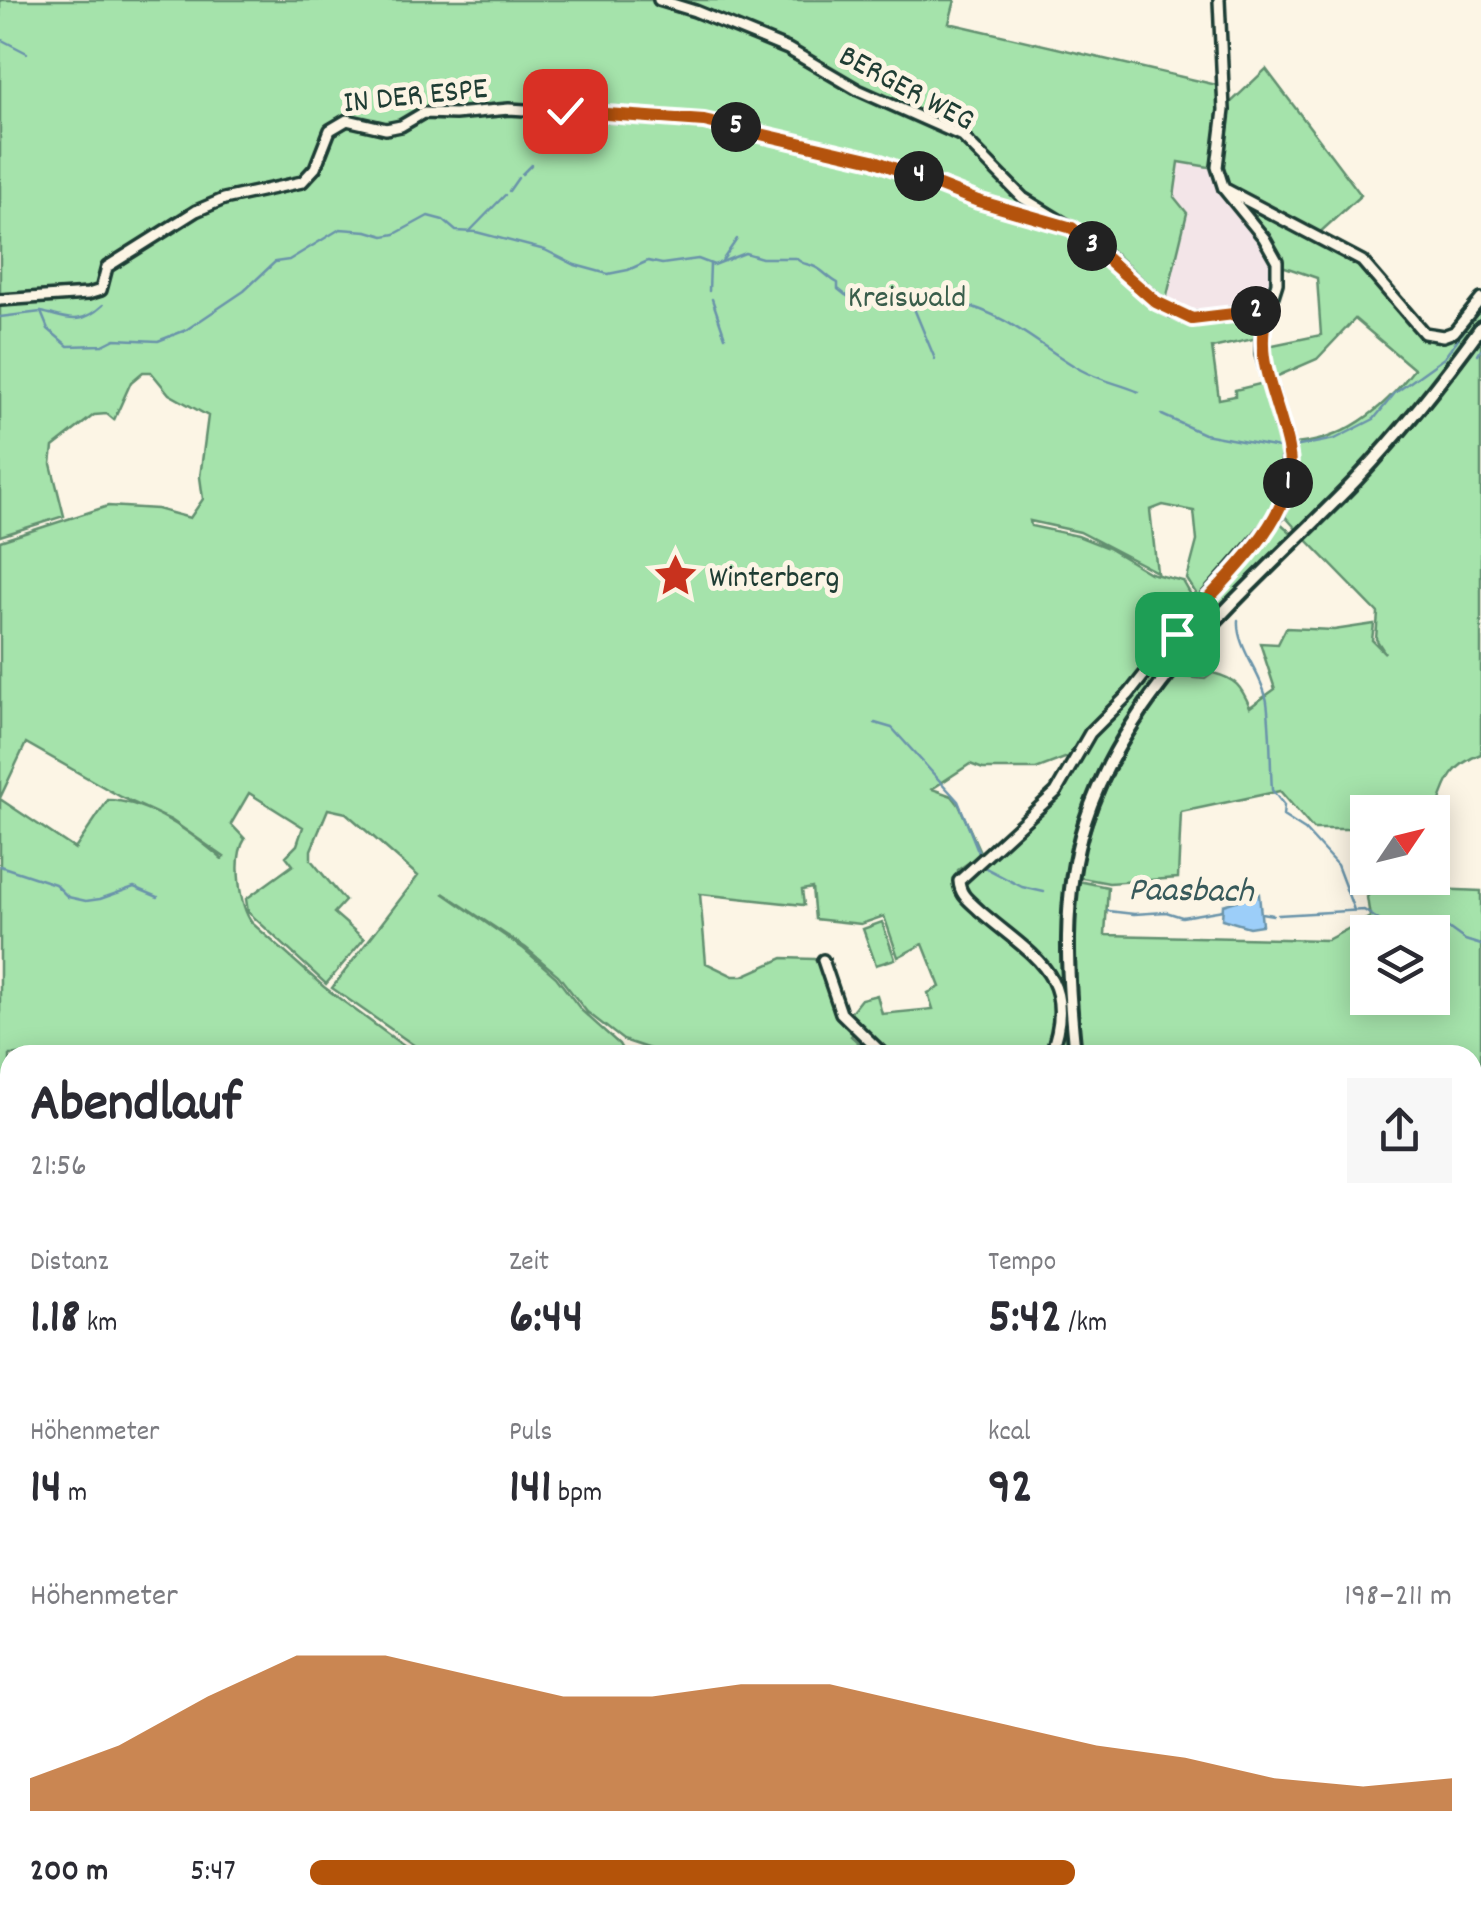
<!DOCTYPE html>
<html lang="de">
<head>
<meta charset="utf-8">
<style>
  :root { --surface:#fff; --page:#f7f7f7; --text:#2b2b33; --muted:#7c7c81; --accent:#b45309 }
  body { margin:0; font-family:Dekko,sans-serif; background:var(--page); color:var(--text); height:100vh; display:flex; flex-direction:column; font-size:38px; white-space:nowrap }
  * { box-sizing:border-box; margin:0 }
  p { font-size:32px; color:var(--muted) }
  .icon { flex:none; width:55px; height:55px; fill:none; stroke:currentColor; stroke-width:2; stroke-linecap:round; stroke-linejoin:round }
  .map { position:relative; flex:1; overflow:hidden }
  .sheet { position:absolute; left:0px; top:1045px; width:1482px; height:888px; display:flex; flex-direction:column; background:var(--surface); border-radius:30px 30px 0 0; box-shadow:0 5px 25px #0003 }
  .sheet>* { flex:none }
  .needle { width:65px; rotate:55deg }
  .controls { position:absolute; left:1350px; top:795px; display:grid; gap:20px }
  .controls a { display:grid; place-items:center; width:100px; height:100px; border-radius:0px; background:var(--surface); box-shadow:0 5px 25px #0003; font-size:50px }
  .pin { position:absolute; display:grid; place-items:center; width:85px; height:85px; color:#fff; margin:-42px; border-radius:20px; box-shadow:0 5px 15px #0006 }
  .km { position:absolute; width:50px; height:50px; margin:-25px; border-radius:50%; background:#222; color:#fff; font-size:28px; line-height:50px; text-align:center }
  .round { display:grid; place-items:center; flex:none; width:105px; height:105px; border-radius:0px; background:var(--page) }
  .summary { display:flex; align-items:center; justify-content:space-between; height:170px; padding:0 30px }
  h1 { font-size:55px; font-weight:700; line-height:75px }
  .metrics { display:grid; grid-template-columns:repeat(3,1fr); gap:15px; height:170px; padding:10px 30px }
  .metrics div { display:grid; align-content:center }
  .metrics b { font-size:50px; font-weight:700 }
  .metrics small { font-size:28px; font-weight:400 }
  .metrics p { font-size:28px }
  .chart { height:280px; padding:20px 30px }
  .chart p { display:flex; justify-content:space-between }
  .chart svg { width:100%; height:180px; margin-top:10px; fill:var(--accent); opacity:.7 }
  ul { padding:0 30px; list-style:none; font-size:32px }
  li { display:grid; grid-template-columns:160px 120px 1fr; align-items:center; height:75px }
  li i { height:25px; border-radius:12px; background:var(--accent) }
  .map>svg:first-child { display:block }
  .built { fill:#f3e5e8 }
  .green { fill:#a5e3ab; stroke:#629070; stroke-width:2.5; fill-rule:evenodd }
  .water { fill:#9ccef9; stroke:#6a94aa; stroke-width:2.5 }
  .lines { fill:none; stroke-linecap:round; stroke-linejoin:round }
  .stream { stroke:#6a94aa; stroke-width:2.5 }
  .minor-casing { stroke:#1f3d34; stroke-width:16 }
  .major-casing { stroke:#1f3d34; stroke-width:18 }
  .minor { stroke:#fcf5e5; stroke-width:9 }
  .major { stroke:#fcf5e5; stroke-width:10 }
  .route-casing { stroke:#fff; stroke-width:20 }
  .route { stroke:#b45309; stroke-width:12 }
  .labels { text-anchor:middle; stroke-width:10; stroke-linejoin:round; paint-order:stroke }
  .street-label { font-size:32px; fill:#1f3d34; stroke:#fcf5e5 }
  .park-label { font-size:32px; fill:#3a5e4c; stroke:#fcf5e5 }
  .poi-label { font-size:32px; fill:#1f3d34; stroke:#fcf5e5; text-anchor:start }
  .water-label { font-size:35px; font-style:italic; fill:#385a5b; stroke:#fcf5e5 }
</style>
</head>
<body>
<div class="map">
<svg width="1481" height="1931" viewBox="0 0 1481 1931">
  <rect width="100%" height="100%" fill="#fcf5e5"/>
  <filter id="ink" filterUnits="userSpaceOnUse"><feTurbulence type="fractalNoise" baseFrequency=".01" numOctaves="2"/><feDisplacementMap in="SourceGraphic" scale="20" xChannelSelector="R" yChannelSelector="G"/><feConvolveMatrix kernelMatrix="1 2 1 2 8 2 1 2 1" color-interpolation-filters="sRGB"/></filter>
  <g filter="url(#ink)">
    <path class="built" d="M1179 162 1215 168 1263 239 1274 261 1275 282 1265 308 1193 315 1181 312 1166 300 1187 214 1174 198Z"/>
    <g class="green">
      <path d="M0 0H661L733 28 735 23 672 0H955L949 23 1221 86 1215 168 1179 162 1174 197 1187 213 1166 300 1109 248 1106 256 1156 304 1192 321 1264 311 1258 338 1212 348 1219 399 1235 396V390L1268 382C1274 405 1283 427 1287 450 1298 511 1237 559 1200 600L1187 579 1197 541 1194 511 1163 505 1150 510 1157 572 1080 532 1030 521 1031 526 1078 536 1108 548 1150 573 1183 581 1196 604 1135 685 1088 732 1073 755 1036 769H983L970 764 932 789 952 796 959 805 981 854 958 870 956 885 959 894C1003 952 1088 957 1048 1055H886L846 1018 861 999 877 995 882 1014 933 1009 928 993 940 987 923 944 898 957 884 916 861 924 815 919 812 888 802 890 804 905 700 894 706 963 733 976H743L783 958 814 959 826 972 838 1012 855 1031 851 1036 859 1043 864 1039 882 1055H668L623 1040 587 1012 558 975 526 948 443 893 524 949 556 977 582 1011 619 1044 625 1055H428L332 988 418 876 346 813 328 809 311 850V860L345 901 334 913 364 939 326 984 248 912 246 899 293 865 286 856 297 845 303 827 249 793 231 824 245 839C233 857 239 905 252 923L324 987 416 1055H10V1384L0 1366V799L75 849 108 800C148 801 192 833 222 859L224 857 171 820 121 797 26 743 0 798V541L108 506 157 509 190 518 203 499 200 477 208 416 169 394 151 372H143L131 382 114 420 107 414 94 415 53 447 51 464 64 516 0 536Z"/>
      <path d="M1266 69 1361 195 1317 235 1227 188 1220 168 1227 106Z"/>
      <path d="M1229 193 1361 263 1423 334 1444 338 1462 334 1481 305 1480 320 1397 428 1299 532 1282 513C1289 489 1296 468 1290 444 1342 443 1384 409 1414 369L1355 319 1317 359 1271 379 1263 347 1321 335 1317 278 1279 265Z"/>
      <path d="M1481 335V754C1446 767 1445 788 1433 821L1432 812H1368L1367 829H1313L1280 791 1181 812 1178 878 1109 883 1077 877C1097 797 1124 740 1176 676L1205 679 1213 673C1236 679 1241 686 1250 707L1275 689 1260 643 1278 644 1286 628 1334 630 1374 624 1372 640 1385 653 1376 639 1378 613 1305 538 1418 419Z"/>
      <path d="M1278 521 1295 536 1231 600 1107 759 1064 912 1063 954 1071 1055H1054C1081 969 1041 960 984 911 973 902 966 896 962 882L1042 811 1095 733 1136 690 1202 605Z"/>
      <path d="M1078 881 1108 887 1105 935 1327 940 1370 917 1367 897 1370 893 1434 889 1481 891V1254L1472 1251V1055H1081C1075 997 1068 940 1078 881ZM1368 932H1432V998H1368Z"/>
      <path d="M882 922 895 959 876 965 863 929Z"/>
      <path d="M1473 1286 1481 1289V1344L1473 1345Z"/>
      <path d="M1473 1362 1481 1366V1412L1473 1407Z"/>
      <path d="M0 1433H10V1603L0 1601V1501L6 1480 0 1463Z"/>
      <path d="M1473 1483 1481 1487V1931H1131L1130 1923 1472 1922Z"/>
      <path d="M10 1867V1922L257 1923 250 1931H0V1877Z"/>
      <path d="M593 1922H1120L1121 1931H591Z"/>
      <path d="M309 1923H425L435 1931H319Z"/>
      <path d="M442 1923H561L559 1931H451Z"/>
    </g>
    <path class="water" d="M1259 894 1262 925 1249 927 1222 919 1223 905Z"/>
    <g class="lines">
      <g class="stream">
        <path d="M0 39 27 53"/>
        <path d="M522 174 531 165"/>
        <path d="M509 191 518 178"/>
        <path d="M469 232 505 195"/>
        <path d="M722 261 737 239"/>
        <path d="M709 291 710 264"/>
        <path d="M712 299 725 337"/>
        <path d="M913 306 935 359"/>
        <path d="M41 312C66 317 78 328 103 305"/>
        <path d="M0 317 41 312 48 329 68 346 103 345 115 339 158 341 186 330 244 291 275 262 289 260 340 229 367 231 384 236 395 234 428 216 443 220 456 231 476 232 545 250 575 265 608 274 628 270 648 261 662 264 698 259 714 265 745 253 762 258H796C802 265 806 263 815 267 824 271 828 278 838 283V289C871 320 921 293 959 303 1009 315 1038 345 1081 370 1099 380 1120 384 1139 392"/>
        <path d="M1478 354 1481 349"/>
        <path d="M1162 415 1204 434 1279 448"/>
        <path d="M1294 447 1335 439 1374 419 1395 393 1444 358 1481 307"/>
        <path d="M1238 620C1236 648 1263 675 1267 702 1271 731 1270 760 1272 790L1284 805 1283 816 1305 830 1337 865 1354 910"/>
        <path d="M875 723 892 728 958 801 979 853"/>
        <path d="M0 866 55 884 68 897 86 901 100 899 134 887 158 897"/>
        <path d="M982 866 1022 887 1044 892"/>
        <path d="M1108 911 1134 914 1166 912 1182 917 1223 910"/>
        <path d="M1261 913 1273 915"/>
        <path d="M1278 915 1364 910 1383 923 1412 921 1429 927H1447L1465 940 1481 945"/>
        <path d="M0 1437 10 1439"/>
        <path d="M0 1462 6 1469 10 1491"/>
        <path d="M0 1721 10 1725"/>
        <path d="M408 1922 414 1931"/>
      </g>
      <defs>
        <g id="minor">
          <path d="M659 0 695 11 788 49 858 90 962 136 1023 198 1072 228 1156 302 1174 312 1192 319 1267 310"/>
          <path d="M1227 190 1362 261 1424 333 1443 336 1454 332 1481 299"/>
          <path d="M0 300 88 294 101 290 107 267 196 211 224 199 302 182 315 168 330 130 347 120 386 129 401 126 423 113 455 114 509 109 704 121 873 160 978 201 1072 228"/>
          <path d="M823 960 841 1013 884 1055"/>
          <path d="M1050 1055C1081 976 1032 956 980 911 970 901 960 896 959 881L1056 792 1090 733 1129 694 1200 604 1278 515 1287 488 1288 449 1261 353 1262 331 1277 283V261L1264 238 1224 189 1217 167 1224 110 1219 0"/>
          <path d="M1472 1253 1481 1256"/>
          <path d="M0 1373 10 1391"/>
          <path d="M0 1428H10"/>
        </g>
        <g id="major">
          <path d="M1075 1055C1067 978 1061 897 1085 822 1130 682 1258 582 1356 480 1401 432 1442 381 1481 327"/>
          <path d="M0 1733 10 1736"/>
          <path d="M432 1922 443 1931"/>
          <path d="M1126 1922 1127 1931"/>
        </g>
      </defs>
      <use href="#minor" class="minor-casing"/>
      <use href="#major" class="major-casing"/>
      <use href="#minor" class="minor"/>
      <use href="#major" class="major"/>
    </g>
  </g>
  <g class="lines" filter="url(#ink)">
    <defs>
      <path id="route" d="M565 111 704 121 873 160 978 201 1072 228 1156 302 1192 319 1267 310C1256 353 1269 380 1281 421 1286 438 1291 455 1290 473 1284 532 1213 588 1177 634"/>
    </defs>
    <use href="#route" class="route-casing"/>
    <use href="#route" class="route"/>
  </g>
  <defs>
    <symbol id="sight-bare" viewBox="-9 -9 18 18"><path d="M0-6L1.8-2.2L6-1.7L2.9 1.2L3.7 5.4L0 3.3L-3.7 5.4L-2.9 1.2L-6-1.7L-1.8-2.2Z" fill="#c8321e" stroke="#fcf5e5" stroke-width="2.5" paint-order="stroke"/></symbol>
  </defs>
  <g fill-rule="evenodd">
    <use href="#sight-bare" x="644" y="544" width="63" height="63"/>
  </g>
  <g class="labels">
    <g class="street-label">
      <text transform="translate(908 86) rotate(28)" y="11">BERGER WEG</text>
      <text transform="translate(415 93) rotate(-6)" y="11">IN DER ESPE</text>
    </g>
    <g class="park-label">
      <text x="907" y="306">Kreiswald</text>
    </g>
    <g class="poi-label">
      <text x="709" y="586">Winterberg</text>
    </g>
    <g class="water-label">
      <text transform="translate(1191 888) rotate(1)" y="12">Paasbach</text>
    </g>
  </g>
</svg>
<div class="controls">
<a><svg class="needle" viewBox="-14 -14 28 28"><path d="M0-13l5 13h-10z" fill="#e53935"/><path d="M0 13l5-13h-10z" fill="#7c7c81"/></svg></a>
<a><svg class="icon" aria-label="layers" viewBox="0 0 24 24"><path d="M12 4l9 5-9 5-9-5zM3 14l9 5 9-5"/></svg></a>
</div>
<div class="pin" style="left:1177px;top:634px;background:#1e9e55"><svg class="icon" aria-label="arrive" viewBox="0 0 24 24"><path d="M6 21V4h12l-3 4 3 4H6"/></svg></div>
<div class="pin" style="left:565px;top:111px;background:#d93025"><svg class="icon" aria-label="check" viewBox="0 0 24 24"><path d="M5 12l5 5 9-10"/></svg></div>
<b class="km" style="left:1288px;top:483px">1</b>
<b class="km" style="left:1256px;top:311px">2</b>
<b class="km" style="left:1092px;top:246px">3</b>
<b class="km" style="left:919px;top:176px">4</b>
<b class="km" style="left:736px;top:127px">5</b>
<section class="sheet">
<div class="summary"><div><h1>Abendlauf</h1><p>21:56</p></div><a class="round"><svg class="icon" aria-label="share" viewBox="0 0 24 24"><path d="M12 15V3M7 8l5-5 5 5M5 13v7h14v-7"/></svg></a></div>
<div class="metrics">
<div><p>Distanz</p><b>1.18<small> km</small></b></div>
<div><p>Zeit</p><b>6:44</b></div>
<div><p>Tempo</p><b>5:42<small> /km</small></b></div>
</div>
<div class="metrics">
<div><p>Höhenmeter</p><b>14<small> m</small></b></div>
<div><p>Puls</p><b>141<small> bpm</small></b></div>
<div><p>kcal</p><b>92</b></div>
</div>
<div class="chart"><p><span>Höhenmeter</span>198–211 m</p>
<svg viewBox="0 0 160 44" preserveAspectRatio="none"><path d="M0 44V36L10 28L20 16L30 6L40 6L50 11L60 16L70 16L80 13L90 13L100 18L110 23L120 28L130 31L140 36L150 38L160 36V44z"/></svg>
</div>
<ul>
<li><b>200 m</b>5:47<i style="width:67%"></i></li>
</ul>
</section>
</div>
</body>
</html>
